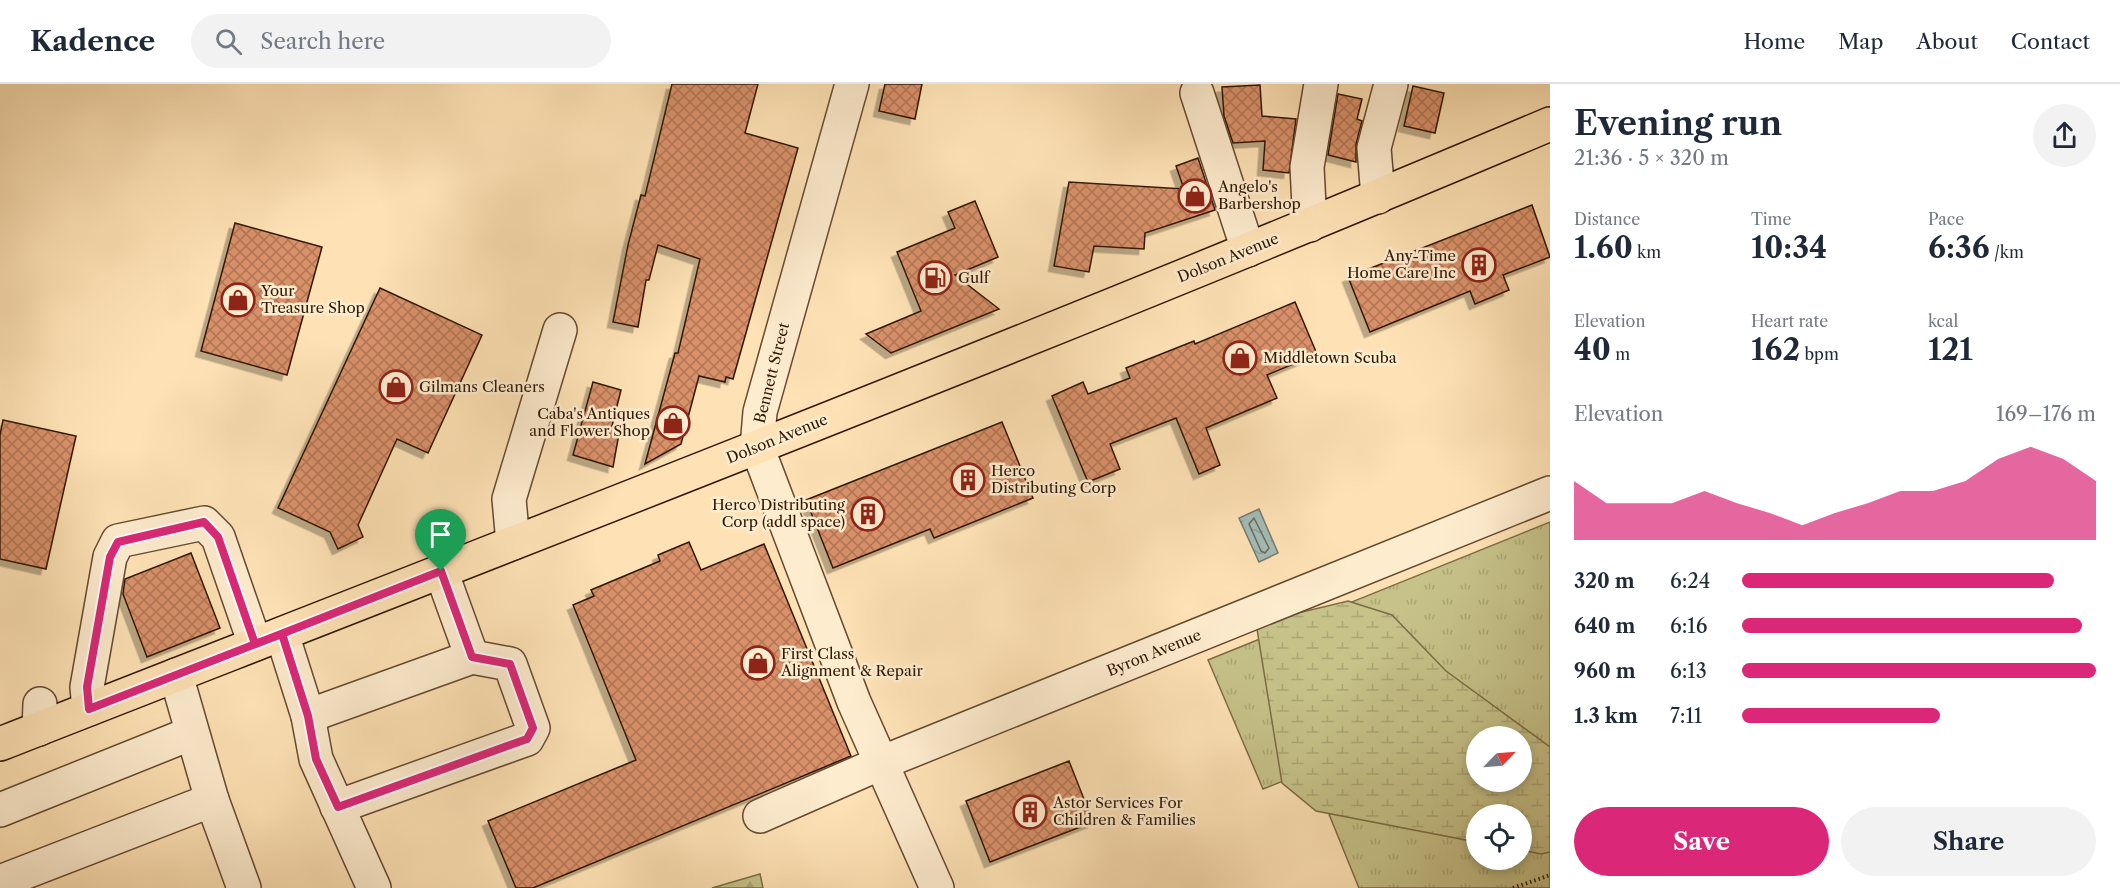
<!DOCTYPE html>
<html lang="en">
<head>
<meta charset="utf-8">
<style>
  :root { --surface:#fff; --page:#f2f2f3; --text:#1f2937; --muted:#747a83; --line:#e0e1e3; --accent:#db2777 }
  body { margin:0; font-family:"Libre Caslon Text",serif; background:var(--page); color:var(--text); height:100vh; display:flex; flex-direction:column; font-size:22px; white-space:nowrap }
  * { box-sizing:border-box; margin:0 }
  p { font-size:20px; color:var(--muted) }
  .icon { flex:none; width:33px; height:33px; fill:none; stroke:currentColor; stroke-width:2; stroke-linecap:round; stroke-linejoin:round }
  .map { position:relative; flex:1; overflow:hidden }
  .drawer { display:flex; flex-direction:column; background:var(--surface); width:570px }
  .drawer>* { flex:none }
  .needle { width:39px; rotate:65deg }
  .fabs { position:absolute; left:1466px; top:642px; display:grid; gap:12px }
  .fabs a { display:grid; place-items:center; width:66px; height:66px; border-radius:50%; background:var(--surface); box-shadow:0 3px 9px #0003; font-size:30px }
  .pin { position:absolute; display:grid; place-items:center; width:51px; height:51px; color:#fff; margin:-62px -26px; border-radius:50% 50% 50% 0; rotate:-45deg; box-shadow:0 0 6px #0007 }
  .pin .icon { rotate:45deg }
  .round { display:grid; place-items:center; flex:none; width:63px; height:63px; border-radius:32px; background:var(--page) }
  .headline { display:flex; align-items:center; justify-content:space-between; height:102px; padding:0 24px }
  h1 { font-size:33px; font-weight:700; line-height:45px }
  .stats { display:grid; grid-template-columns:repeat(3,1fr); gap:9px; height:102px; padding:6px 24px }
  .stats div { display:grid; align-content:center }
  .stats b { font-size:30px; font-weight:700 }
  .stats small { font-size:16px; font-weight:400 }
  .stats p { font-size:16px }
  .chart { height:168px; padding:12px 24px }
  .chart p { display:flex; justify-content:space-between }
  .chart svg { width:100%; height:108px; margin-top:6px; fill:var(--accent); opacity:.7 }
  .action { display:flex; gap:12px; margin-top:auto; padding:12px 24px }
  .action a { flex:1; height:69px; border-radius:36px; background:var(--accent); color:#fff; font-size:24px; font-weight:700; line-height:69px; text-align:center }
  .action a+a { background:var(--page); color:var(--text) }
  ul { padding:0 24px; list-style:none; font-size:20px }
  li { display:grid; grid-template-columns:96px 72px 1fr; align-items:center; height:45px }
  li i { height:15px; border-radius:8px; background:var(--accent) }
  header { display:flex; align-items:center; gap:36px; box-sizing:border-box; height:84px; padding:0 30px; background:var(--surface); border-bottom:2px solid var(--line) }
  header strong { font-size:28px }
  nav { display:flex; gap:33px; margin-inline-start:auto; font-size:21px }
  .search { width:420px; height:54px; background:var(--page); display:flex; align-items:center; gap:15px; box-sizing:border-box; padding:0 21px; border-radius:33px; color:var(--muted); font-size:22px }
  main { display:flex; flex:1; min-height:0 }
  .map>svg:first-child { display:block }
  .grass { fill:url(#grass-tufts); stroke:#7c6d46; stroke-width:1.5; fill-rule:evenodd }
  .forest { fill:url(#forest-firs); stroke:#7c6d46; stroke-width:1.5 }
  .wetland { fill:url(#wetland-marsh); stroke:#7c6d46; stroke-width:1.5; fill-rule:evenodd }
  .water { fill:url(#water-ripples); stroke:#757a6f; stroke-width:1.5 }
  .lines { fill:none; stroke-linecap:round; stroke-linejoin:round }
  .shore { stroke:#6a6a5d; stroke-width:1.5 }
  .building { fill:url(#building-cross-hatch); stroke:#311803; stroke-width:1.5; filter:url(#shadow) }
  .minor-casing { stroke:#644a30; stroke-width:36 }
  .major-casing { stroke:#311803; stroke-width:36 }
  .path { stroke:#311803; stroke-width:4; stroke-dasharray:1.5 3; stroke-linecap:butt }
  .minor { stroke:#feeccf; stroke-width:33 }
  .major { stroke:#fee2b5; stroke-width:33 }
  .route-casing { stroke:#fff; stroke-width:12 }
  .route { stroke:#db2777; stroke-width:8 }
  .labels { text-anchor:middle; stroke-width:5; stroke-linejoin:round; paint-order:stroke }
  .poi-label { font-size:15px; fill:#311803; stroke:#feeccf; text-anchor:start }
  .street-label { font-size:15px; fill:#311803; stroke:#feeccf }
</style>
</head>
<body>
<header>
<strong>Kadence</strong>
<div class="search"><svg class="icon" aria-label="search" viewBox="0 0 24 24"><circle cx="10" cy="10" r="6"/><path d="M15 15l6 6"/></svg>Search here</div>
<nav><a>Home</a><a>Map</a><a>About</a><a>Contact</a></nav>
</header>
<main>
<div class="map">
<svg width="1550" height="804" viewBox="0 0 1550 804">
  <defs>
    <pattern id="grass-tufts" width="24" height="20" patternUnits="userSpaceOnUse" patternTransform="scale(1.5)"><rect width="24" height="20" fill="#c6c289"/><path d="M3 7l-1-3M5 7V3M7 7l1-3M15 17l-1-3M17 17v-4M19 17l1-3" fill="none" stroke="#aba675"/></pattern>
    <pattern id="forest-firs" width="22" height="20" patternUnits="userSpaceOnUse" patternTransform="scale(1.5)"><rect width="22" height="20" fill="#c6c289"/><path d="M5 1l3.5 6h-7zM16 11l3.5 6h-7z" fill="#aba675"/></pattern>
    <pattern id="wetland-marsh" width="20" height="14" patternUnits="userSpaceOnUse" patternTransform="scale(1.5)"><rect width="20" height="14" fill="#c6c289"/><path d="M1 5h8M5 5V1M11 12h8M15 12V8" fill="none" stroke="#aba675"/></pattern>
    <pattern id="water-ripples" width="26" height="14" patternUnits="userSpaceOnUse" patternTransform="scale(1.5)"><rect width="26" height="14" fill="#a3bcb7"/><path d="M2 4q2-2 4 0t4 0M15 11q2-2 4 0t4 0" fill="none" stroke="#8da19c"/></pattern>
    <pattern id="building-cross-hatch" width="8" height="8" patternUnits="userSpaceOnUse" patternTransform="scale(1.5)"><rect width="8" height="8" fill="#d9916a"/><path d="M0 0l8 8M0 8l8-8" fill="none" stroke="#b17555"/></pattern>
    <filter id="shadow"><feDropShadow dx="-5.5" dy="5.5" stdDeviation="0" flood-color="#0004"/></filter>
  </defs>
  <rect width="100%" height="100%" fill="#fee2b5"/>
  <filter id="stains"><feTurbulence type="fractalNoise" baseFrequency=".00333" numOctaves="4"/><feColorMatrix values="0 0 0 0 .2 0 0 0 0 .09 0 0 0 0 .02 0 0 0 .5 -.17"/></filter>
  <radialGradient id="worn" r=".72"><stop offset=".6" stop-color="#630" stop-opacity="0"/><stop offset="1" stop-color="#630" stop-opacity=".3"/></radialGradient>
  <path class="grass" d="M1550 438V804H1359L1311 686 1263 705 1208 576ZM1476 652H1521V698H1476ZM1476 730H1521V776H1476Z"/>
  <path class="forest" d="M760 790 763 804H712Z"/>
  <path class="wetland" d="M1348 517 1392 531 1446 587 1550 663V768L1541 770 1521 766V730H1476V758L1316 727 1282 699 1256 539ZM1476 652H1521V698H1476Z"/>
  <path class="water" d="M1259 425 1278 469 1259 478 1239 434Z"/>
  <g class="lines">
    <path class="shore" d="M1254 434 1269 464 1265 469 1261 467 1249 440Z"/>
  </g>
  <g class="building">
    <path d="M672 0H758L745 49 798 64 733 295 726 293 725 298 699 292 681 360 645 380 675 269H678L700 175 658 161 649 196H646L638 243 613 238 628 161 641 111 645 112Z"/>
    <path d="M885 0H922L915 35 879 27Z"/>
    <path d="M1260 1 1262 32 1296 35 1289 89 1263 86 1265 57 1233 59 1224 32 1222 3Z"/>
    <path d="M1413 2 1444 9 1435 49 1404 42Z"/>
    <path d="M1338 10 1362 15 1357 35 1362 37 1356 60V78L1328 71Z"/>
    <path d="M1198 74 1215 126 1145 149 1144 165 1094 162 1089 188 1054 182 1069 98 1184 105 1176 82Z"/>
    <path d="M975 117 998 173 955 191 999 225 891 269 866 250 921 227 897 168 955 144 948 128Z"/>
    <path d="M1532 121 1550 173 1503 191 1509 206 1475 220 1470 207 1370 248 1348 193Z"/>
    <path d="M235 139 322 163 287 291 201 267Z"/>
    <path d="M380 204 482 251 428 369 397 355 358 441 363 453 338 465 330 448 278 424Z"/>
    <path d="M1295 218 1317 270 1267 291 1277 314 1206 344 1220 381 1199 390 1176 334 1110 360 1120 385 1088 398 1052 312 1083 298 1088 310 1130 294 1126 284 1194 257 1195 260Z"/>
    <path d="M593 298 621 306 612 342 620 344 613 383 573 371Z"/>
    <path d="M3 336 76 352 46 485 0 475V351Z"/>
    <path d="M1002 338 1033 414 934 454 930 445 833 484 806 416Z"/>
    <path d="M689 458 701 486 764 460 851 672 533 804H516L488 737 636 676 573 521 594 512 591 506 660 477 658 471Z"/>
    <path d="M191 469 220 544 147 573 123 510 125 495Z"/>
    <path d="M1069 677 1093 738 990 778 966 717Z"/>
  </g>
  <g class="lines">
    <defs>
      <g id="minor">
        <path d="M852 0 760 328 757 363 854 618 937 804"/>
        <path d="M1197 9 1248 166"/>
        <path d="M1378 113 1374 64 1391 0"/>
        <path d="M1310 141 1307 83 1321 0"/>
        <path d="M513 459 509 415 560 246"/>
        <path d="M282 550 308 632 472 573 441 487"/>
        <path d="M176 591 212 716 244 804"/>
        <path d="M89 625 87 603 110 473 118 457 204 439 218 453 255 560"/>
        <path d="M308 632 316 675 374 804"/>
        <path d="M39 645 40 620"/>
        <path d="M337 723 527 655 533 644 510 580 472 573"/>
        <path d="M0 726 192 649"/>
        <path d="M760 732 881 679 1550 409"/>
        <path d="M0 798 212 716"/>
      </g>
      <path id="major" d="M0 660C518 457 1037 257 1550 40"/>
    </defs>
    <use href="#minor" class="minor-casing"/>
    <use href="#major" class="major-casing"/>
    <path class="path" d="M1513 804 1550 791"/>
    <use href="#minor" class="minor"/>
    <use href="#major" class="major"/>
  </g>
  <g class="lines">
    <defs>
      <path id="route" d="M441 487C324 533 206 580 89 625L87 603 110 473 118 458 204 438 218 453 255 560 282 550 308 632 316 675 338 723 527 655 533 644 510 580 472 573 441 487"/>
    </defs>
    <use href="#route" class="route-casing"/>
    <use href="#route" class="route"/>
  </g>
  <defs>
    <symbol id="shop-ring" viewBox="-11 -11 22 22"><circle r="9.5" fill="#feeccf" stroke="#8f2418" stroke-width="1.5"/><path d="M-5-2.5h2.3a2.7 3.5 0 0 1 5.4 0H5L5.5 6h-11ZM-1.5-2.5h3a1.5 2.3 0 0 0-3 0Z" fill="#8f2418"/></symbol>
    <symbol id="building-ring" viewBox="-11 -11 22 22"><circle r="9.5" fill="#feeccf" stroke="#8f2418" stroke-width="1.5"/><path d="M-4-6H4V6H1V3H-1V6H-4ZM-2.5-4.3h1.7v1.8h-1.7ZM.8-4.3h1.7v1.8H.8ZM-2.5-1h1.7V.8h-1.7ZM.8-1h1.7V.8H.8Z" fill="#8f2418"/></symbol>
    <symbol id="fuel-ring" viewBox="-11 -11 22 22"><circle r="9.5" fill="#feeccf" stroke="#8f2418" stroke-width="1.5"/><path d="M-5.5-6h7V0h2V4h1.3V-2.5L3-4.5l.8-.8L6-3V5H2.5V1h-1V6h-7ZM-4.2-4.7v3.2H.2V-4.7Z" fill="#8f2418"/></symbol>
  </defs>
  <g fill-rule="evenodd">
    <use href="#shop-ring" x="1176" y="93" width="38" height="38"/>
    <use href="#building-ring" x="1460" y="162" width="38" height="38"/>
    <use href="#fuel-ring" x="916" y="175" width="38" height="38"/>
    <use href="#shop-ring" x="219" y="197" width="38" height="38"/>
    <use href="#shop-ring" x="1221" y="255" width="38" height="38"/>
    <use href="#shop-ring" x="377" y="284" width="38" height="38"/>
    <use href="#shop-ring" x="654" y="320" width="38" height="38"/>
    <use href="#building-ring" x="949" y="377" width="38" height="38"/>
    <use href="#building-ring" x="849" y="411" width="38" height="38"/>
    <use href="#shop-ring" x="739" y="560" width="38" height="38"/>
    <use href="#building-ring" x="1011" y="709" width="38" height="38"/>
  </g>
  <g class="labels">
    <g class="poi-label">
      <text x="1218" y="108">Angelo's<tspan x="1218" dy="17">Barbershop</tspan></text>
      <text x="1456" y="177" text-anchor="end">Any-Time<tspan x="1456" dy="17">Home Care Inc</tspan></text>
      <text x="958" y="199">Gulf</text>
      <text x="261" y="212">Your<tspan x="261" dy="17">Treasure Shop</tspan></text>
      <text x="1263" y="279">Middletown Scuba</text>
      <text x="419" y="308">Gilmans Cleaners</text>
      <text x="650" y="335" text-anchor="end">Caba's Antiques<tspan x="650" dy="17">and Flower Shop</tspan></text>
      <text x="991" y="392">Herco<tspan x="991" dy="17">Distributing Corp</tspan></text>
      <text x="845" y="426" text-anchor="end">Herco Distributing<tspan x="845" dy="17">Corp (addl space)</tspan></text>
      <text x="781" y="575">First Class<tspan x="781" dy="17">Alignment &amp; Repair</tspan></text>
      <text x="1053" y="724">Astor Services For<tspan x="1053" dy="17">Children &amp; Families</tspan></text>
    </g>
    <g class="street-label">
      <text transform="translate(1228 174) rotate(-22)" y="5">Dolson Avenue</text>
      <text transform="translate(772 289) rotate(-76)" y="5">Bennett Street</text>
      <text transform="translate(777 355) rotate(-22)" y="5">Dolson Avenue</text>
      <text transform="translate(1154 569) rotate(-22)" y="5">Byron Avenue</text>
    </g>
  </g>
  <rect width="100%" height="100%" filter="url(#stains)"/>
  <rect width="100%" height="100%" fill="url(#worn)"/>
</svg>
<div class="fabs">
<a><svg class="needle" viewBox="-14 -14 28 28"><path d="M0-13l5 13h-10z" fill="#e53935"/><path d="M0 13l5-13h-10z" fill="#747a83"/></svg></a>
<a><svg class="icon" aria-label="locate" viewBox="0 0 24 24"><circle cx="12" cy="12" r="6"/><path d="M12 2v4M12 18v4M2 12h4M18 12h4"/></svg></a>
</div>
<div class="pin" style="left:441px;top:487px;background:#1e9e55"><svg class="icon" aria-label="arrive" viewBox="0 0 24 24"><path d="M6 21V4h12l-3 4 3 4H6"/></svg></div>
</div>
<section class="drawer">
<div class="headline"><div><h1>Evening run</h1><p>21:36 · 5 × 320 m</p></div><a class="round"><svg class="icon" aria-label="share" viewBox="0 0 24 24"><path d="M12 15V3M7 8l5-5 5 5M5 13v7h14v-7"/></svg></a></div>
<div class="stats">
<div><p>Distance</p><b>1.60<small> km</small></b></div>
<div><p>Time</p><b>10:34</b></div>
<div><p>Pace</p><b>6:36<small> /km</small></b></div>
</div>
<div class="stats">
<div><p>Elevation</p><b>40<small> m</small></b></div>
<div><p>Heart rate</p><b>162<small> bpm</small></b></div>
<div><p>kcal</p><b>121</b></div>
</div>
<div class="chart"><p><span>Elevation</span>169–176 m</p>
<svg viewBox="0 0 160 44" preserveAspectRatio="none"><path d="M0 44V20L10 29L20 29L30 29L40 24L50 29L60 33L70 38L80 33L90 29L100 24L110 24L120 20L130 11L140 6L150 11L160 20V44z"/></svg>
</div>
<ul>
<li><b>320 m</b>6:24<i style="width:88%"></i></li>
<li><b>640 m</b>6:16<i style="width:96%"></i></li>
<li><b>960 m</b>6:13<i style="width:100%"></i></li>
<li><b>1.3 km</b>7:11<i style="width:56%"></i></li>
</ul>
<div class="action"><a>Save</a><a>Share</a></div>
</section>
</main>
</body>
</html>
